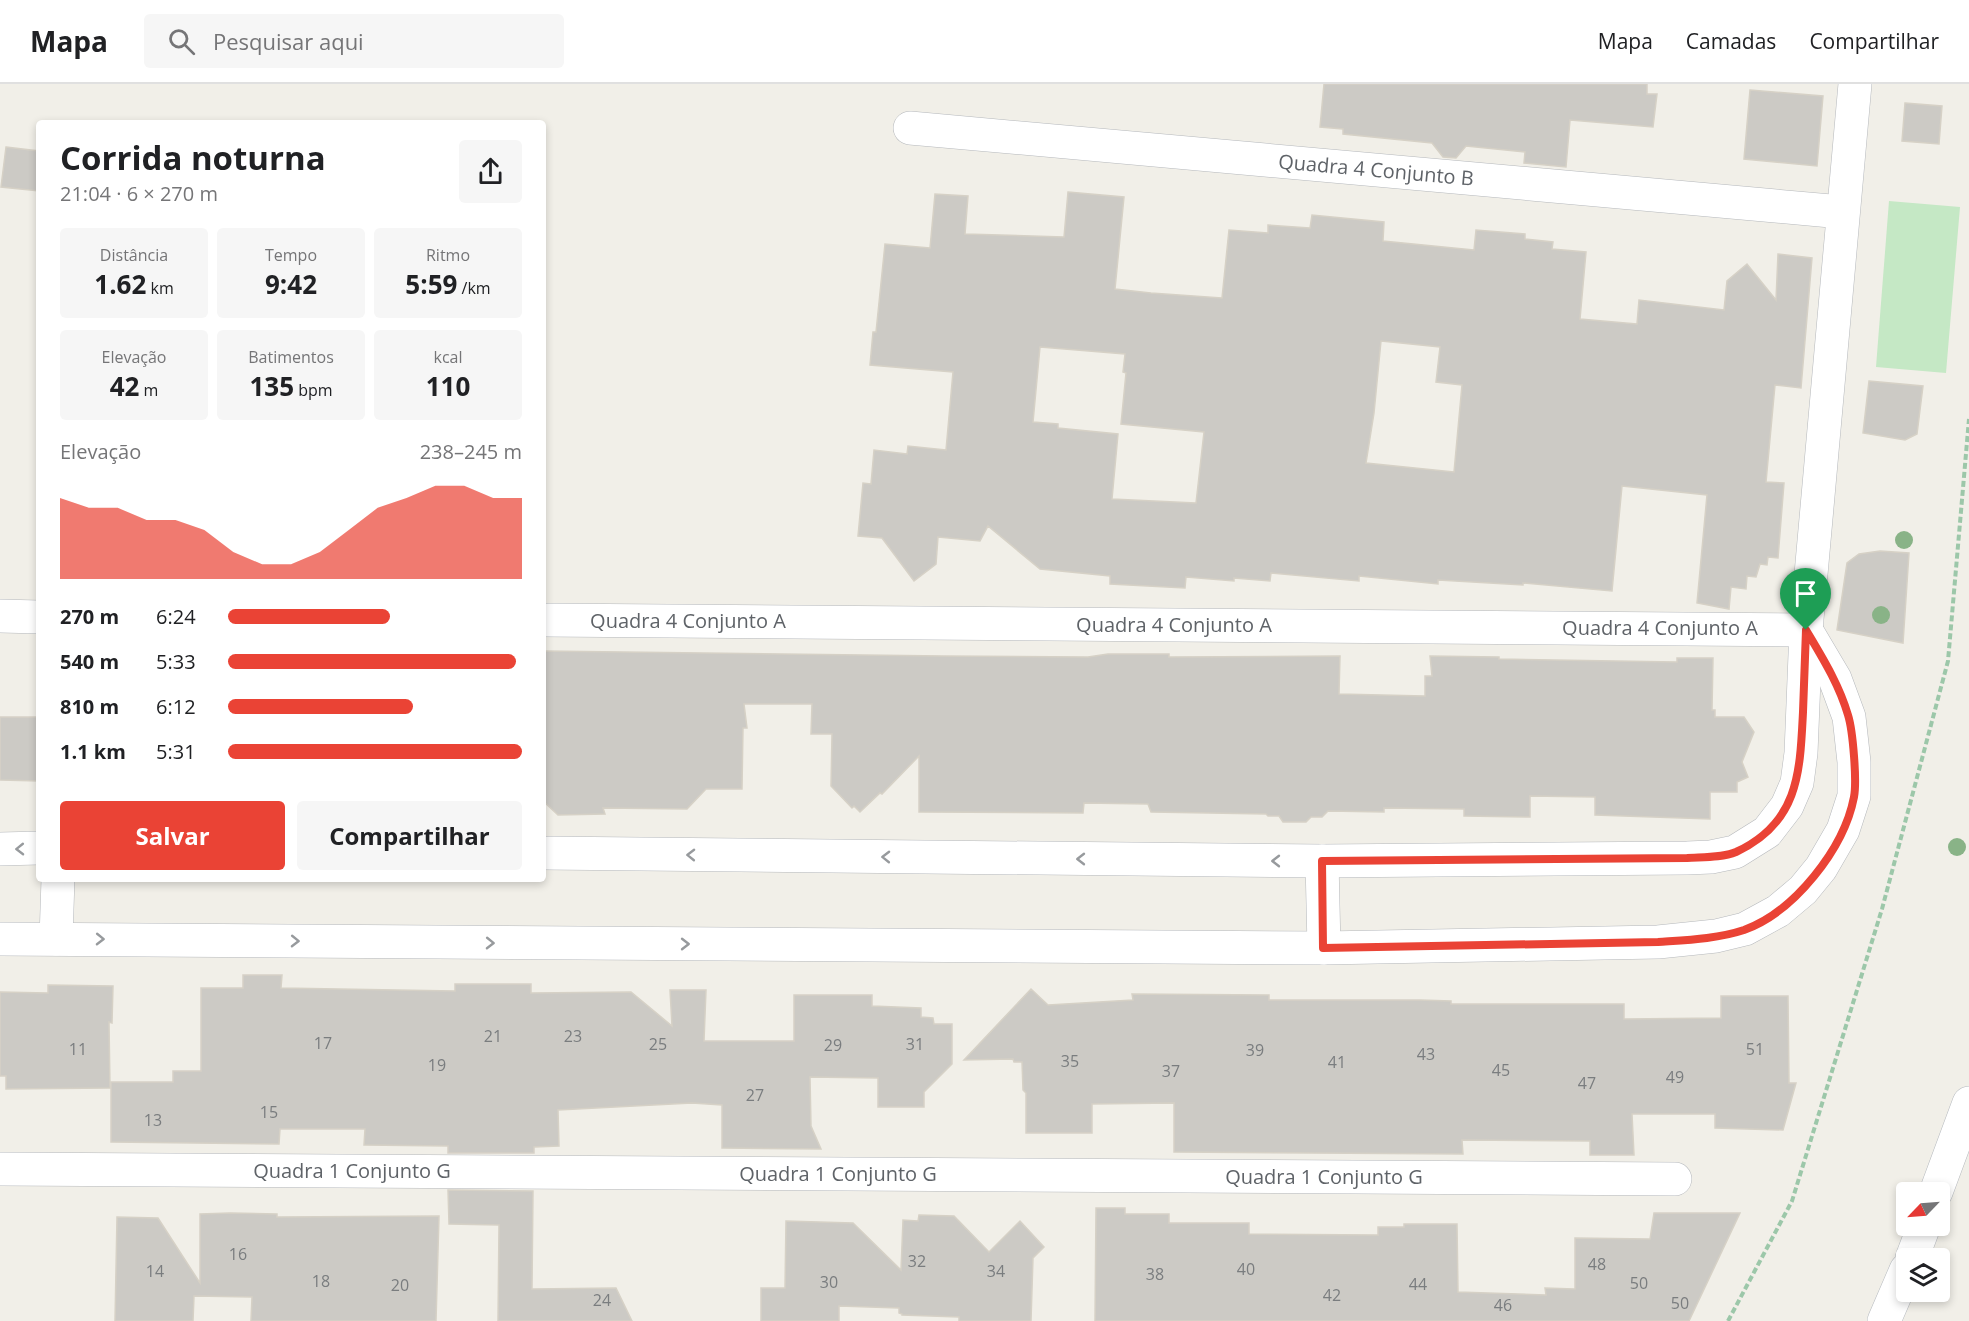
<!DOCTYPE html>
<html lang="pt">
<head>
<meta charset="utf-8">
<style>
  :root { --surface:#fff; --page:#f6f6f6; --text:#202124; --muted:#757577; --line:#e0e0e0; --accent:#ea4335 }
  body { margin:0; font-family:"Open Sans",sans-serif; background:var(--page); color:var(--text); height:100vh; display:flex; flex-direction:column; font-size:22px; white-space:nowrap }
  * { box-sizing:border-box; margin:0 }
  p { font-size:20px; color:var(--muted) }
  .icon { flex:none; width:33px; height:33px; fill:none; stroke:currentColor; stroke-width:2; stroke-linecap:round; stroke-linejoin:round }
  .map { position:relative; flex:1; overflow:hidden }
  .panel { position:absolute; left:36px; top:36px; width:510px; height:762px; display:flex; flex-direction:column; background:var(--surface); border-radius:6px; box-shadow:0 3px 9px #0003 }
  .panel>* { flex:none }
  .needle { width:39px; rotate:245deg }
  .buttons { position:absolute; left:1896px; top:1098px; display:grid; gap:12px }
  .buttons a { display:grid; place-items:center; width:54px; height:54px; border-radius:6px; background:var(--surface); box-shadow:0 3px 9px #0003; font-size:30px }
  .pin { position:absolute; display:grid; place-items:center; width:51px; height:51px; color:#fff; margin:-62px -26px; border-radius:50% 50% 50% 0; rotate:-45deg; box-shadow:0 0 6px #0007 }
  .pin .icon { rotate:45deg }
  .round { display:grid; place-items:center; flex:none; width:63px; height:63px; border-radius:6px; background:var(--page) }
  .headline { display:flex; align-items:center; justify-content:space-between; height:102px; padding:0 24px }
  h1 { font-size:33px; font-weight:700; line-height:45px }
  .metrics { display:grid; grid-template-columns:repeat(3,1fr); gap:9px; height:102px; padding:6px 24px }
  .metrics div { display:grid; align-content:center; border-radius:6px; background:var(--page); text-align:center }
  .metrics b { font-size:26px; font-weight:700 }
  .metrics small { font-size:16px; font-weight:400 }
  .metrics p { font-size:16px }
  .chart { height:168px; padding:12px 24px }
  .chart p { display:flex; justify-content:space-between }
  .chart svg { width:100%; height:108px; margin-top:6px; fill:var(--accent); opacity:.7 }
  .cta { display:flex; gap:12px; margin-top:auto; padding:12px 24px }
  .cta a { flex:1; height:69px; border-radius:6px; background:var(--accent); color:#fff; font-size:24px; font-weight:700; line-height:69px; text-align:center }
  .cta a+a { background:var(--page); color:var(--text) }
  ul { padding:0 24px; list-style:none; font-size:20px }
  li { display:grid; grid-template-columns:96px 72px 1fr; align-items:center; height:45px }
  li i { height:15px; border-radius:8px; background:var(--accent) }
  header { display:flex; align-items:center; gap:36px; box-sizing:border-box; height:84px; padding:0 30px; background:var(--surface); border-bottom:2px solid var(--line) }
  header strong { font-size:28px }
  nav { display:flex; gap:33px; margin-inline-start:auto; font-size:21px }
  .search { width:420px; height:54px; background:var(--page); display:flex; align-items:center; gap:15px; box-sizing:border-box; padding:0 21px; border-radius:6px; color:var(--muted); font-size:22px }
  .map>svg:first-child { display:block }
  .park { fill:#c5e8c5 }
  .building { fill:#cccac5; stroke:#d6d1c6; stroke-width:1.5; fill-rule:evenodd }
  .lines { fill:none; stroke-linecap:round; stroke-linejoin:round }
  .minor-casing { stroke:#b5b8bc; stroke-width:34 }
  .secondary-casing { stroke:#b6babf; stroke-width:34 }
  .path { stroke:#9cc7a9; stroke-width:4; stroke-dasharray:6 3; stroke-linecap:butt }
  .minor { stroke:#fff; stroke-width:33 }
  .secondary { stroke:#fff; stroke-width:33 }
  .tree { fill:#89b387 }
  .oneway { stroke:#979a9d }
  .route-casing { stroke:#fff; stroke-width:12 }
  .route { stroke:#ea4335; stroke-width:8 }
  .labels { text-anchor:middle; stroke-width:4.5; stroke-linejoin:round; paint-order:stroke }
  .number-label { font-size:16px; fill:#7a7d7f }
  .street-label { font-size:20px; fill:#5f6368; stroke:#fff }
</style>
</head>
<body>
<header>
<strong>Mapa</strong>
<div class="search"><svg class="icon" aria-label="search" viewBox="0 0 24 24"><circle cx="10" cy="10" r="6"/><path d="M15 15l6 6"/></svg>Pesquisar aqui</div>
<nav><a>Mapa</a><a>Camadas</a><a>Compartilhar</a></nav>
</header>
<div class="map">
<svg width="1969" height="1237" viewBox="0 0 1969 1237">
  <rect width="100%" height="100%" fill="#f1efe8"/>
  <path class="park" d="M1889 117 1960 123 1946 289 1876 283Z"/>
  <g class="building">
    <path d="M1324 0H1647V10H1657L1653 43 1570 36 1566 83 1524 79 1525 68 1466 62 1456 74 1443 73 1432 59 1343 50V45L1320 43Z"/>
    <path d="M1750 6 1823 12 1817 82 1744 75Z"/>
    <path d="M1905 19 1942 22 1939 60 1902 57Z"/>
    <path d="M6 63 39 67V107L1 103Z"/>
    <path d="M1068 108 1124 113 1115 205 1151 209 1222 214 1229 146 1268 149V141L1310 144 1312 131 1384 138 1383 157 1474 166 1476 146 1525 150V155L1553 158 1552 165 1586 168 1580 235 1637 240 1639 216 1724 226 1727 197 1747 180 1776 216 1778 170 1812 174 1801 304 1775 301 1766 398 1784 399 1778 474 1768 473 1767 481 1760 480 1756 493 1747 492 1746 505 1731 503 1729 525 1697 519 1707 411 1622 402 1612 507 1523 499V501L1438 496V500L1359 492V497L1271 489 1270 497 1234 494V497L1186 493 1185 504 1110 500V492L1040 485 988 442 980 457 938 453 936 480 914 497 882 454 858 452 863 399 871 400 874 366 907 370 908 362 946 366 953 288 870 281 873 248H876L885 160 930 164 935 110 968 112 965 150 1064 153ZM1381 257 1440 263 1436 298 1462 301 1454 388 1366 379 1374 329ZM1040 263 1125 270 1123 288 1126 289 1121 340 1204 348 1196 419 1112 415 1118 350 1058 344V340L1033 338Z"/>
    <path d="M1869 297 1923 302 1917 350 1905 356 1863 349Z"/>
    <path d="M1880 467 1909 469 1903 559 1837 546 1847 479 1859 470Z"/>
    <path d="M543 567 944 572 1088 573 1108 570H1169V573L1340 572 1339 610 1425 612V592H1432L1430 572 1499 573V575L1677 578V574H1713L1712 626H1715V633H1744L1754 648 1742 678 1748 693 1737 698V708H1710V735L1595 731V713L1530 712V733L1464 732V725L1384 724V728L1328 727 1322 733H1311L1306 738H1283L1279 732H1268L1266 730 1151 728 1148 720 1084 719 1083 729 919 728V672L882 710 880 709 860 728 854 722 852 724 831 702 832 650H811L812 620H744L747 644H743L742 705H706L687 725 603 724 605 730 558 731 543 717Z"/>
    <path d="M0 633H39V697L0 696Z"/>
    <path d="M243 891H282L281 904 455 907V900H531V909L631 908 672 942 670 906H706L704 957H794V911H872V922L921 924V933L933 934 934 940H952V980L924 1008V1023H878V994L810 993 811 1042 821 1065 722 1064V1021L692 1019 558 1026 559 1062 534 1063V1069H448V1062L364 1061 365 1045H280L279 1060 111 1058V998H173V987H201V904H243Z"/>
    <path d="M48 901 113 902 112 939 109 938 110 1004 6 1005V992H0V908L48 909Z"/>
    <path d="M1031 905 1048 921 1133 916 1132 910 1269 911V916H1420L1451 917V920H1624V935L1721 934V912H1788L1789 999H1796L1783 1046 1715 1044V1030H1632L1634 1071H1590V1057L1462 1056 1463 1070 1174 1068V1019L1092 1020V1049H1026V1009L1023 1006 1022 978H1014L1013 975 964 976Z"/>
    <path d="M448 1106 533 1107 532 1205 616 1204 632 1237H498L499 1141 449 1140Z"/>
    <path d="M1096 1124H1125V1130H1169V1139H1249V1150L1378 1151V1143H1404V1140H1457L1458 1208 1546 1211 1545 1204 1575 1205V1154L1650 1155 1654 1129H1740L1689 1237H1095Z"/>
    <path d="M230 1129 277 1130V1133L439 1132 436 1237H251L252 1213 194 1212 193 1237H115L117 1133 158 1134 200 1199V1130Z"/>
    <path d="M919 1131 954 1132 989 1168 1020 1137 1044 1163 1033 1174 1031 1237H959V1233L902 1231V1230L899 1229V1224L839 1222V1237H761V1204H785L786 1137 853 1139 901 1186 903 1136 918 1137Z"/>
  </g>
  <g class="lines">
    <defs>
      <g id="minor">
        <path d="M910 44 1842 128"/>
        <path d="M0 532 39 533"/>
        <path d="M543 536 1806 546"/>
        <path d="M0 765 39 764"/>
        <path d="M543 769 1322 777 1687 774 1711 773 1735 768 1767 748 1787 722 1797 699 1801 669 1806 546 1855 0"/>
        <path d="M1322 777 1324 864"/>
        <path d="M0 855 1324 864 1658 858 1716 852 1745 845 1778 827 1803 806 1821 784 1843 746 1854 712V678L1849 633 1835 595 1806 546"/>
        <path d="M56 855 58 795"/>
        <path d="M0 1085 1675 1095"/>
      </g>
      <g id="secondary">
        <path d="M1936 1108 1969 1019"/>
        <path d="M1912 1174 1924 1142"/>
        <path d="M1884 1237 1906 1186"/>
      </g>
    </defs>
    <use href="#minor" class="minor-casing"/>
    <use href="#secondary" class="secondary-casing"/>
    <path class="path" d="M1728 1237 1792 1117 1882 825 1948 577 1969 335"/>
    <use href="#minor" class="minor"/>
    <use href="#secondary" class="secondary"/>
  </g>
  <g class="tree">
    <circle cx="1904" cy="456" r="9"/>
    <circle cx="1881" cy="531" r="9"/>
    <circle cx="1957" cy="763" r="9"/>
  </g>
  <defs><path id="oneway-chevron" d="M-2-3.5L2.5 0L-2 3.5" fill="none" stroke-width="1.6" stroke-linecap="round" stroke-linejoin="round" transform="scale(1.5)"/></defs>
  <g class="oneway">
    <use href="#oneway-chevron" transform="translate(20 765) rotate(179)"/>
    <use href="#oneway-chevron" transform="translate(691 771) rotate(-179)"/>
    <use href="#oneway-chevron" transform="translate(886 773) rotate(-179)"/>
    <use href="#oneway-chevron" transform="translate(1081 775) rotate(-180)"/>
    <use href="#oneway-chevron" transform="translate(1276 777) rotate(-180)"/>
    <use href="#oneway-chevron" transform="translate(100 855) rotate(1)"/>
    <use href="#oneway-chevron" transform="translate(295 857) rotate(1)"/>
    <use href="#oneway-chevron" transform="translate(490 859) rotate(1)"/>
    <use href="#oneway-chevron" transform="translate(685 860)"/>
  </g>
  <g class="lines">
    <defs>
      <path id="route" d="M1806 546C1822 573 1839 600 1848 631 1853 647 1857 697 1854 713 1844 765 1794 828 1744 846 1717 855 1686 856 1658 858L1323 864 1322 777 1687 774C1702 773 1722 774 1736 768 1799 739 1800 688 1803 628 1804 601 1805 573 1806 546Z"/>
    </defs>
    <use href="#route" class="route-casing"/>
    <use href="#route" class="route"/>
  </g>
  <g class="labels">
    <g class="number-label">
      <text x="493" y="958">21</text>
      <text x="573" y="958">23</text>
      <text x="323" y="965">17</text>
      <text x="658" y="966">25</text>
      <text x="915" y="966">31</text>
      <text x="833" y="967">29</text>
      <text x="78" y="971">11</text>
      <text x="1755" y="971">51</text>
      <text x="1255" y="972">39</text>
      <text x="1426" y="976">43</text>
      <text x="1070" y="983">35</text>
      <text x="1337" y="984">41</text>
      <text x="437" y="987">19</text>
      <text x="1501" y="992">45</text>
      <text x="1171" y="993">37</text>
      <text x="1675" y="999">49</text>
      <text x="1587" y="1005">47</text>
      <text x="755" y="1017">27</text>
      <text x="269" y="1034">15</text>
      <text x="153" y="1042">13</text>
      <text x="238" y="1176">16</text>
      <text x="917" y="1183">32</text>
      <text x="1597" y="1186">48</text>
      <text x="1246" y="1191">40</text>
      <text x="155" y="1193">14</text>
      <text x="996" y="1193">34</text>
      <text x="1155" y="1196">38</text>
      <text x="321" y="1203">18</text>
      <text x="829" y="1204">30</text>
      <text x="1639" y="1205">50</text>
      <text x="1418" y="1206">44</text>
      <text x="400" y="1207">20</text>
      <text x="1332" y="1217">42</text>
      <text x="602" y="1222">24</text>
      <text x="1680" y="1225">50</text>
      <text x="1503" y="1227">46</text>
    </g>
    <g class="street-label">
      <text transform="translate(1376 86) rotate(5)" y="7">Quadra 4 Conjunto B</text>
      <text x="688" y="544">Quadra 4 Conjunto A</text>
      <text x="1174" y="548">Quadra 4 Conjunto A</text>
      <text x="1660" y="551">Quadra 4 Conjunto A</text>
      <text x="352" y="1094">Quadra 1 Conjunto G</text>
      <text x="838" y="1097">Quadra 1 Conjunto G</text>
      <text x="1324" y="1100">Quadra 1 Conjunto G</text>
    </g>
  </g>
</svg>
<div class="buttons">
<a><svg class="needle" viewBox="-14 -14 28 28"><path d="M0-13l5 13h-10z" fill="#e53935"/><path d="M0 13l5-13h-10z" fill="#757577"/></svg></a>
<a><svg class="icon" aria-label="layers" viewBox="0 0 24 24"><path d="M12 4l9 5-9 5-9-5zM3 14l9 5 9-5"/></svg></a>
</div>
<div class="pin" style="left:1806px;top:546px;background:#1e9e55"><svg class="icon" aria-label="arrive" viewBox="0 0 24 24"><path d="M6 21V4h12l-3 4 3 4H6"/></svg></div>
<section class="panel">
<div class="headline"><div><h1>Corrida noturna</h1><p>21:04 · 6 × 270 m</p></div><a class="round"><svg class="icon" aria-label="share" viewBox="0 0 24 24"><path d="M12 15V3M7 8l5-5 5 5M5 13v7h14v-7"/></svg></a></div>
<div class="metrics">
<div><p>Distância</p><b>1.62<small> km</small></b></div>
<div><p>Tempo</p><b>9:42</b></div>
<div><p>Ritmo</p><b>5:59<small> /km</small></b></div>
</div>
<div class="metrics">
<div><p>Elevação</p><b>42<small> m</small></b></div>
<div><p>Batimentos</p><b>135<small> bpm</small></b></div>
<div><p>kcal</p><b>110</b></div>
</div>
<div class="chart"><p><span>Elevação</span>238–245 m</p>
<svg viewBox="0 0 160 44" preserveAspectRatio="none"><path d="M0 44V11L10 15L20 15L30 20L40 20L50 24L60 33L70 38L80 38L90 33L100 24L110 15L120 11L130 6L140 6L150 11L160 11V44z"/></svg>
</div>
<ul>
<li><b>270 m</b>6:24<i style="width:55%"></i></li>
<li><b>540 m</b>5:33<i style="width:98%"></i></li>
<li><b>810 m</b>6:12<i style="width:63%"></i></li>
<li><b>1.1 km</b>5:31<i style="width:100%"></i></li>
</ul>
<div class="cta"><a>Salvar</a><a>Compartilhar</a></div>
</section>
</div>
</body>
</html>
